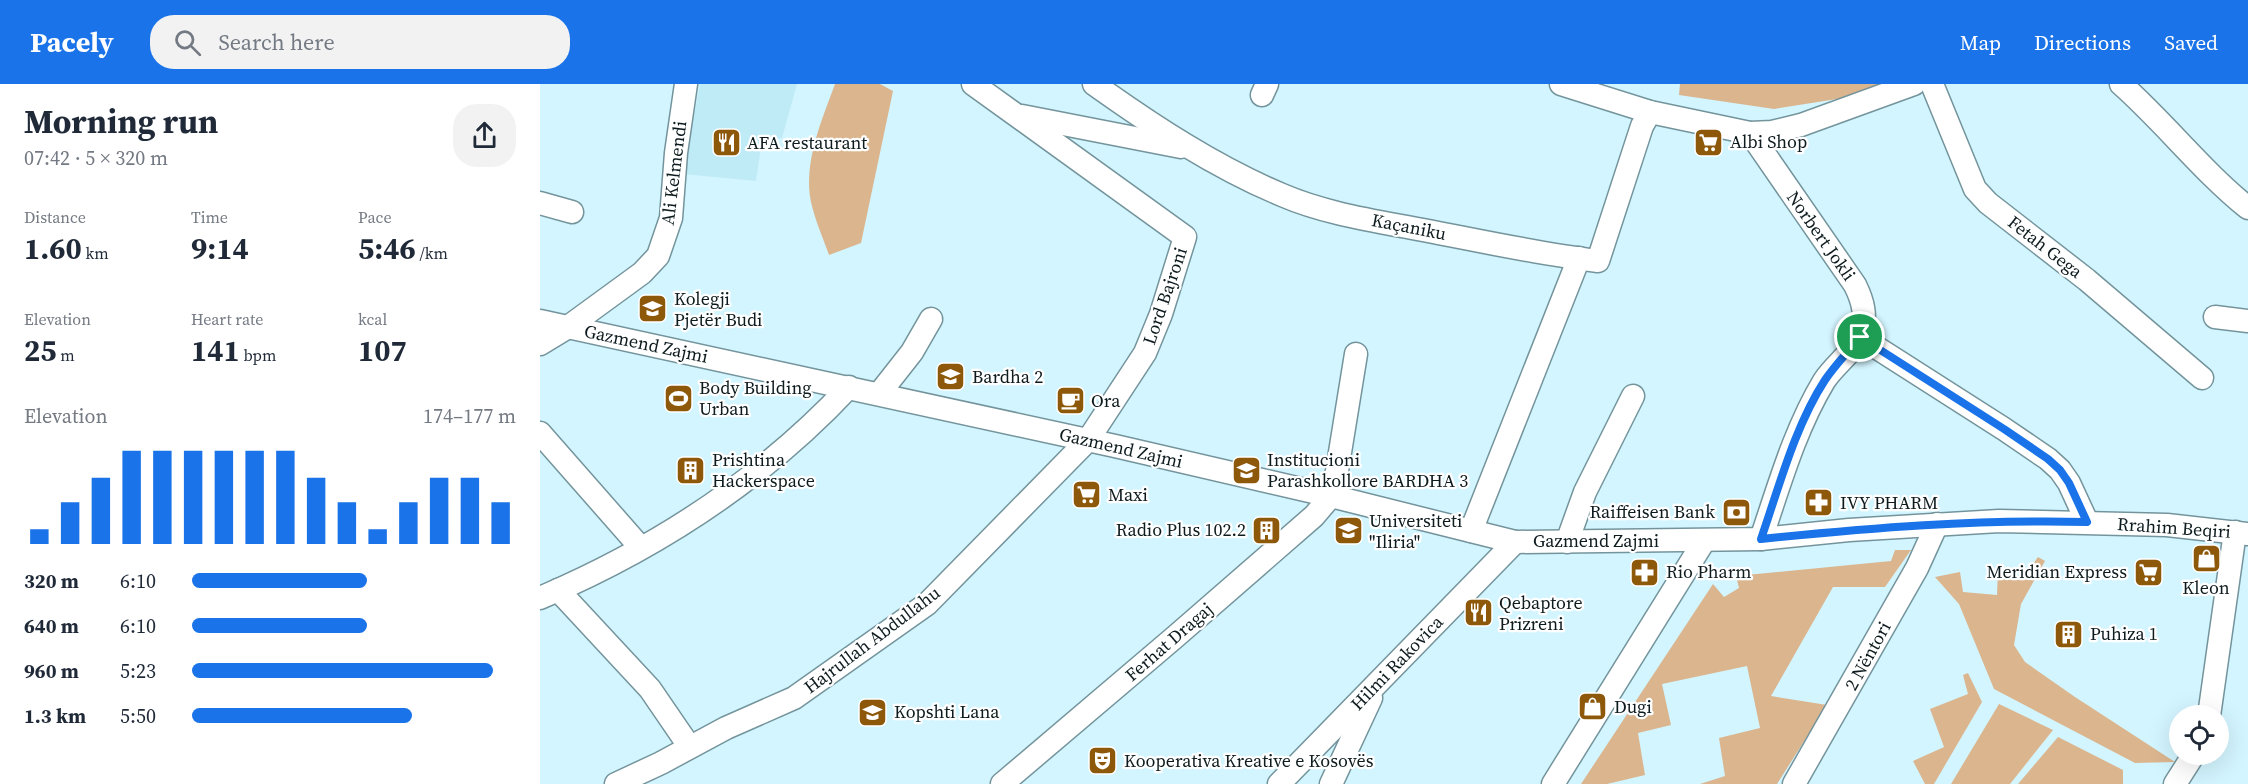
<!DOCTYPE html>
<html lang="en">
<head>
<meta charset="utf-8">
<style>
  :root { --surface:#fff; --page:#f2f2f3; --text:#1f2937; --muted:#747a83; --accent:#1a73e8 }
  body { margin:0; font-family:"Source Serif 4",serif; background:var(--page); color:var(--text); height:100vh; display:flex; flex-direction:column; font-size:22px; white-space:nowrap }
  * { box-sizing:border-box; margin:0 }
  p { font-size:20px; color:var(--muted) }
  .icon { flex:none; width:33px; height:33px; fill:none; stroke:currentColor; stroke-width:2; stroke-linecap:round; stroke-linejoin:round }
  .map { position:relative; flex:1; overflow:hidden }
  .side { display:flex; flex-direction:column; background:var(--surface); width:540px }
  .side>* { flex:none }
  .controls { position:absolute; left:1629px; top:621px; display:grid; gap:12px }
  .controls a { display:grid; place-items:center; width:60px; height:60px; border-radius:50%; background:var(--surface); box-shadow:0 6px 24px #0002; font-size:30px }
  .pin { position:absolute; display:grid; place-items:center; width:51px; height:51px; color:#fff; margin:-26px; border:3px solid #fff; border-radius:50%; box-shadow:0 2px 6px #0007 }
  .round { display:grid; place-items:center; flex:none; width:63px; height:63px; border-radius:24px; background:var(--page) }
  .summary { display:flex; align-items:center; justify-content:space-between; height:102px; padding:0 24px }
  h1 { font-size:33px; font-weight:700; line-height:45px }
  .figures { display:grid; grid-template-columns:repeat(3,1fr); gap:9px; height:102px; padding:6px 24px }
  .figures div { display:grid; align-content:center }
  .figures b { font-size:30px; font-weight:700 }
  .figures small { font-size:16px; font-weight:400 }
  .figures p { font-size:16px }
  .chart { height:168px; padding:12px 24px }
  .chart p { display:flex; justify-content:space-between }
  .chart svg { width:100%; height:108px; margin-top:6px; stroke:var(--accent); stroke-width:6 }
  ul { padding:0 24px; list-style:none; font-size:20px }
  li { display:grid; grid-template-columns:96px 72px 1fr; align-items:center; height:45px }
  li i { height:15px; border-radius:8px; background:var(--accent) }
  header { display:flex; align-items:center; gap:36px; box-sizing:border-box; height:84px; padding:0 30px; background:var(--accent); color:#fff }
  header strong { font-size:28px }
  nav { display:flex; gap:33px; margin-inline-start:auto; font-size:21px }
  .search { width:420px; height:54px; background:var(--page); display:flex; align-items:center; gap:15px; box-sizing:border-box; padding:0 21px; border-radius:24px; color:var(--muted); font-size:22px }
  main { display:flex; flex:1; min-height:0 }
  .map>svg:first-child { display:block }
  .built { fill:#bfebf7 }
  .green { fill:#dbb58e }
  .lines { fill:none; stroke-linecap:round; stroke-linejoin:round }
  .minor-casing { stroke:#74949c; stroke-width:25 }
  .minor { stroke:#fff; stroke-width:22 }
  .route-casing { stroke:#fff; stroke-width:12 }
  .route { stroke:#1a73e8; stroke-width:8 }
  .labels { text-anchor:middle; stroke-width:4.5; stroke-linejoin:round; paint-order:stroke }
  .poi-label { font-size:18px; fill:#0e1b1e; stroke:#fff; text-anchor:start }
  .street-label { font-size:18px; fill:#0e1b1e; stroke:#fff }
</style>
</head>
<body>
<header>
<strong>Pacely</strong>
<div class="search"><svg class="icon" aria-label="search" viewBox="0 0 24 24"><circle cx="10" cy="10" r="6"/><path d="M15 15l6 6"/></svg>Search here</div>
<nav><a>Map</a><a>Directions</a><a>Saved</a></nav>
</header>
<main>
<section class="side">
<div class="summary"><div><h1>Morning run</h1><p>07:42 · 5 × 320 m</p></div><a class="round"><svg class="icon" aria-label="share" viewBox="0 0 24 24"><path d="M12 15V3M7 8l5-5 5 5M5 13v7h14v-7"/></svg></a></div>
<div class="figures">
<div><p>Distance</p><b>1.60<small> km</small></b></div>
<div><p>Time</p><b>9:14</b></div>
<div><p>Pace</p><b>5:46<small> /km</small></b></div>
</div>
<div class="figures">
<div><p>Elevation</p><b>25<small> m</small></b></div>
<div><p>Heart rate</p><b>141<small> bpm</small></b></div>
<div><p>kcal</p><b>107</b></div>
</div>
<div class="chart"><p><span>Elevation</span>174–177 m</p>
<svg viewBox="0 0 160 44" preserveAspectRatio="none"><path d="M5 44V38M15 44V27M25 44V17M35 44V6M45 44V6M55 44V6M65 44V6M75 44V6M85 44V6M95 44V17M105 44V27M115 44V38M125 44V27M135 44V17M145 44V17M155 44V27"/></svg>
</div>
<ul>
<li><b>320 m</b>6:10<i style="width:54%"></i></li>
<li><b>640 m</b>6:10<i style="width:54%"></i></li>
<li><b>960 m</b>5:23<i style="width:93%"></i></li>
<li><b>1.3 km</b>5:50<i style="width:68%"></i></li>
</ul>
</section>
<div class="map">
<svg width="1708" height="700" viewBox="0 0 1708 700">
  <rect width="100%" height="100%" fill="#d3f5ff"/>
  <path class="built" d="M160 0H257L242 54 222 56 216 97 143 90Z"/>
  <g class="green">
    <path d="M295 0H340L353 7 321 159 289 171C283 154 275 136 271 118 263 78 282 36 295 0Z"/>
    <path d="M1140 0H1345L1297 15 1234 25 1139 11Z"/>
    <path d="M1355 466H1371L1345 503H1293L1231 612 1287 621 1237 700H1160L1185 692 1179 654 1220 644 1207 582 1122 600 1131 641 1098 649 1105 691 1067 700H1041L1173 500 1184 513 1199 504 1196 492 1351 477Z"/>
    <path d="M1498 473 1505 477 1481 520 1474 561 1485 578 1535 613 1635 678 1595 679 1454 605 1419 520 1395 493 1420 488 1423 508 1457 511 1458 486 1483 494Z"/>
    <path d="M1428 589 1442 618 1394 700H1385L1373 677 1404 663 1390 625 1428 610 1423 591Z"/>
    <path d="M1459 620 1513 646 1470 700H1411Z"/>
    <path d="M1518 653 1583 686V700H1478Z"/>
  </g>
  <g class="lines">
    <defs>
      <g id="minor">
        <path d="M554 0C613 42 675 83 742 111 786 130 836 137 883 146 941 157 999 170 1058 177L1102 42 1110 28"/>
        <path d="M1021 0 1110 28 1210 49 1232 48 1261 41 1374 0"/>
        <path d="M1392 0 1435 105 1448 119 1547 196 1662 294"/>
        <path d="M1581 0C1625 39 1662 87 1708 124"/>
        <path d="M722 11 727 0"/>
        <path d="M482 32 641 63"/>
        <path d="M1210 49 1315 201C1323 217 1327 232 1321 250 1315 267 1294 281 1284 297 1255 345 1239 402 1221 455"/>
        <path d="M0 119 32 128"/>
        <path d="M1675 233 1708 237"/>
        <path d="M0 237 575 362 791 412 975 458 1221 455 1309 446 1459 437 1627 441 1708 450"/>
        <path d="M1320 253 1464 345 1508 375 1520 386 1529 399 1547 438"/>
        <path d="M0 260 28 243 102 189 118 172 131 134 136 69 146 0"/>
        <path d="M339 310 372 268 391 235"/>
        <path d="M0 349 101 464"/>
        <path d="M931 447 1039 174"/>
        <path d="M1027 458 1045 408 1093 312"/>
        <path d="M18 506 110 605 149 662"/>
        <path d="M0 514C115 465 223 395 309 303"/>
        <path d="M1669 632 1695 448"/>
        <path d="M76 700 121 679 186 644 254 614 387 520 548 356 605 269 621 230 645 153 433 0"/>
        <path d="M462 700 635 553 774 432 791 412 795 399 816 270"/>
        <path d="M739 700 975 458"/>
        <path d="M791 700 831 614"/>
        <path d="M1013 700 1164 457"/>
        <path d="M1254 700 1377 484 1397 440"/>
        <path d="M1635 700 1654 670"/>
      </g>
    </defs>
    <use href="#minor" class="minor-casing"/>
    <use href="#minor" class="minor"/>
  </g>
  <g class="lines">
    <defs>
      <path id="route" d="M1320 253 1464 345 1508 375 1520 386 1529 399 1547 438C1438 435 1329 444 1221 455 1239 403 1255 342 1285 296 1295 281 1309 267 1320 253Z"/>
    </defs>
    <use href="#route" class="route-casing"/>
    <use href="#route" class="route"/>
  </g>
  <defs>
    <symbol id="supermarket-square" viewBox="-11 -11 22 22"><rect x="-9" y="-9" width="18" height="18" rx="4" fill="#8e580b" stroke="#fff"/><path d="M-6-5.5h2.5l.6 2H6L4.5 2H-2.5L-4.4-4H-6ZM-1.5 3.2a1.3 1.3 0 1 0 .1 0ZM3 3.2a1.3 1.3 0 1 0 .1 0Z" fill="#fff"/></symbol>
    <symbol id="restaurant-square" viewBox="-11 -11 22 22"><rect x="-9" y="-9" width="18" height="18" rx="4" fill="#8e580b" stroke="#fff"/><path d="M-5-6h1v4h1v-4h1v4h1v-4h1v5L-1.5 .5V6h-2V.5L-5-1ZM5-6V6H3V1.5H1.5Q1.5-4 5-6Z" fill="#fff"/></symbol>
    <symbol id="university-square" viewBox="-11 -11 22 22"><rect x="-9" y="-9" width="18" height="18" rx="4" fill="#8e580b" stroke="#fff"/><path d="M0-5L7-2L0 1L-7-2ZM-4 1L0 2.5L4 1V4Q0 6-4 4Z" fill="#fff"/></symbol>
    <symbol id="school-square" viewBox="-11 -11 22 22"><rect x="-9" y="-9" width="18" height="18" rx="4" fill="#8e580b" stroke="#fff"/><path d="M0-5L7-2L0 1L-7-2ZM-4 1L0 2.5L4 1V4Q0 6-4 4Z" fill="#fff"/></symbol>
    <symbol id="stadium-square" viewBox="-11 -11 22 22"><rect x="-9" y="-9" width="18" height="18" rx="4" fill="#8e580b" stroke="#fff"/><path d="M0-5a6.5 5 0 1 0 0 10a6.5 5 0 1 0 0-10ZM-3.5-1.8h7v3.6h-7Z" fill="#fff"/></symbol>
    <symbol id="cafe-square" viewBox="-11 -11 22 22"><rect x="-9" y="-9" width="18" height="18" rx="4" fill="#8e580b" stroke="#fff"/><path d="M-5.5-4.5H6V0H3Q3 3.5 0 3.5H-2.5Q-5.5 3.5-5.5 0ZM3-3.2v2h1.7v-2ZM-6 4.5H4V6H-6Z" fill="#fff"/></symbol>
    <symbol id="building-square" viewBox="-11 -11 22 22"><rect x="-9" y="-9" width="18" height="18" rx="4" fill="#8e580b" stroke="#fff"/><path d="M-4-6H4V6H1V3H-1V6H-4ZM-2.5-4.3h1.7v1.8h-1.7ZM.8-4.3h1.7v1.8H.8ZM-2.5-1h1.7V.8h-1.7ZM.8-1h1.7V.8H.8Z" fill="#fff"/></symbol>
    <symbol id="pharmacy-square" viewBox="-11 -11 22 22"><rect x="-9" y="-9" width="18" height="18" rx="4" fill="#8e580b" stroke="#fff"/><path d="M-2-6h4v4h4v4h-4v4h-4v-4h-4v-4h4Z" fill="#fff"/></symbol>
    <symbol id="bank-square" viewBox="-11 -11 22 22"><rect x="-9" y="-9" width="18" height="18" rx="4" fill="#8e580b" stroke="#fff"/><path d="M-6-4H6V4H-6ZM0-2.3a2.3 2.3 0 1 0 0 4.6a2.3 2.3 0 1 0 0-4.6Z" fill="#fff"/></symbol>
    <symbol id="shop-square" viewBox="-11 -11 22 22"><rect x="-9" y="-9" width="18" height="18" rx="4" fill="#8e580b" stroke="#fff"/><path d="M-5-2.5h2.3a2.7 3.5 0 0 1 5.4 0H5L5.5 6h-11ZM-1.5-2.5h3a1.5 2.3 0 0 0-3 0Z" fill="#fff"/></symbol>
    <symbol id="theatre-square" viewBox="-11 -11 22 22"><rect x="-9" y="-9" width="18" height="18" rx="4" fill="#8e580b" stroke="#fff"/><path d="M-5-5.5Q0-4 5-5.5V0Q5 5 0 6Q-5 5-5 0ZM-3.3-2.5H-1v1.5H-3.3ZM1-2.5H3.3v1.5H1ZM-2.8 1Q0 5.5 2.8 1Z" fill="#fff"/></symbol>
  </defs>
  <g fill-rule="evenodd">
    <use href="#supermarket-square" x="1152" y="42" width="33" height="33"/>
    <use href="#restaurant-square" x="170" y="42" width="33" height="33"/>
    <use href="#university-square" x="96" y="208" width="33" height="33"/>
    <use href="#school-square" x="394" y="276" width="33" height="33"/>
    <use href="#stadium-square" x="122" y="298" width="33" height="33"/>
    <use href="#cafe-square" x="514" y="300" width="33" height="33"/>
    <use href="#building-square" x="134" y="370" width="33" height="33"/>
    <use href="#school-square" x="690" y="370" width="33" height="33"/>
    <use href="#supermarket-square" x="530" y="394" width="33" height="33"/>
    <use href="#pharmacy-square" x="1262" y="402" width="33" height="33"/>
    <use href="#bank-square" x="1180" y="412" width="33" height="33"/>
    <use href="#building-square" x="710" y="430" width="33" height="33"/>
    <use href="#university-square" x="792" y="430" width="33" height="33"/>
    <use href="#shop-square" x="1650" y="458" width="33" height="33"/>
    <use href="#pharmacy-square" x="1088" y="472" width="33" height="33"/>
    <use href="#supermarket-square" x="1592" y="472" width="33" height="33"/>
    <use href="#restaurant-square" x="922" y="512" width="33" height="33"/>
    <use href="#building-square" x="1512" y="534" width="33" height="33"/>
    <use href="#shop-square" x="1036" y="606" width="33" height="33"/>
    <use href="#school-square" x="316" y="612" width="33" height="33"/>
    <use href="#theatre-square" x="546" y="660" width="33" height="33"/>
  </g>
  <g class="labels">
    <g class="poi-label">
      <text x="1190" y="64">Albi Shop</text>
      <text x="207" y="65">AFA restaurant</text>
      <text x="134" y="221">Kolegji<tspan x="134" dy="21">Pjetër Budi</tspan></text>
      <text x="432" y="299">Bardha 2</text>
      <text x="159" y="310">Body Building<tspan x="159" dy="21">Urban</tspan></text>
      <text x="551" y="323">Ora</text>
      <text x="172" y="382">Prishtina<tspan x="172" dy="21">Hackerspace</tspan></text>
      <text x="727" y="382">Institucioni<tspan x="727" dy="21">Parashkollore BARDHA 3</tspan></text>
      <text x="568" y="417">Maxi</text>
      <text x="1300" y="425">IVY PHARM</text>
      <text x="1175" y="434" text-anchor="end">Raiffeisen Bank</text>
      <text x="829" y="443">Universiteti<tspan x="829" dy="21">"Iliria"</tspan></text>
      <text x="706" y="452" text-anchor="end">Radio Plus 102.2</text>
      <text x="1126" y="494">Rio Pharm</text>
      <text x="1587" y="494" text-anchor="end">Meridian Express</text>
      <text x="1666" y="510" text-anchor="middle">Kleon</text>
      <text x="959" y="525">Qebaptore<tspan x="959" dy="21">Prizreni</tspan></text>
      <text x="1550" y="556">Puhiza 1</text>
      <text x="1074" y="629">Dugi</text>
      <text x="354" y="634">Kopshti Lana</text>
      <text x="584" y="683">Kooperativa Kreative e Kosovës</text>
    </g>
    <g class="street-label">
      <text transform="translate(134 89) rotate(-83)" y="6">Ali Kelmendi</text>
      <text transform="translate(869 143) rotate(11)" y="6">Kaçaniku</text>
      <text transform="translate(1281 152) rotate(55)" y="6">Norbert Jokli</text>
      <text transform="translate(1505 163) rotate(38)" y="6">Fetah Gega</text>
      <text transform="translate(625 212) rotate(-71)" y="6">Lord Bajroni</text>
      <text transform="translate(106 260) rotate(12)" y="6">Gazmend Zajmi</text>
      <text transform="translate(581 364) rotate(13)" y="6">Gazmend Zajmi</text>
      <text transform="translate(1634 444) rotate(4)" y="6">Rrahim Beqiri</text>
      <text x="1056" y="463">Gazmend Zajmi</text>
      <text transform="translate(332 556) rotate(-37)" y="6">Hajrullah Abdullahu</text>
      <text transform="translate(629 558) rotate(-41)" y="6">Ferhat Dragaj</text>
      <text transform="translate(1328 572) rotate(-61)" y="6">2 Nëntori</text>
      <text transform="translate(857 579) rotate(-46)" y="6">Hilmi Rakovica</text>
    </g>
  </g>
</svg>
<div class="controls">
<a><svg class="icon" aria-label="locate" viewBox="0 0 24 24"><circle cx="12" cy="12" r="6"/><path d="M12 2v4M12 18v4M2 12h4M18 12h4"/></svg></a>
</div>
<div class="pin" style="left:1320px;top:253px;background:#1e9e55"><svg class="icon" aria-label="arrive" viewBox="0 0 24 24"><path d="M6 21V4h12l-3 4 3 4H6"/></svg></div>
</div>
</main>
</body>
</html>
